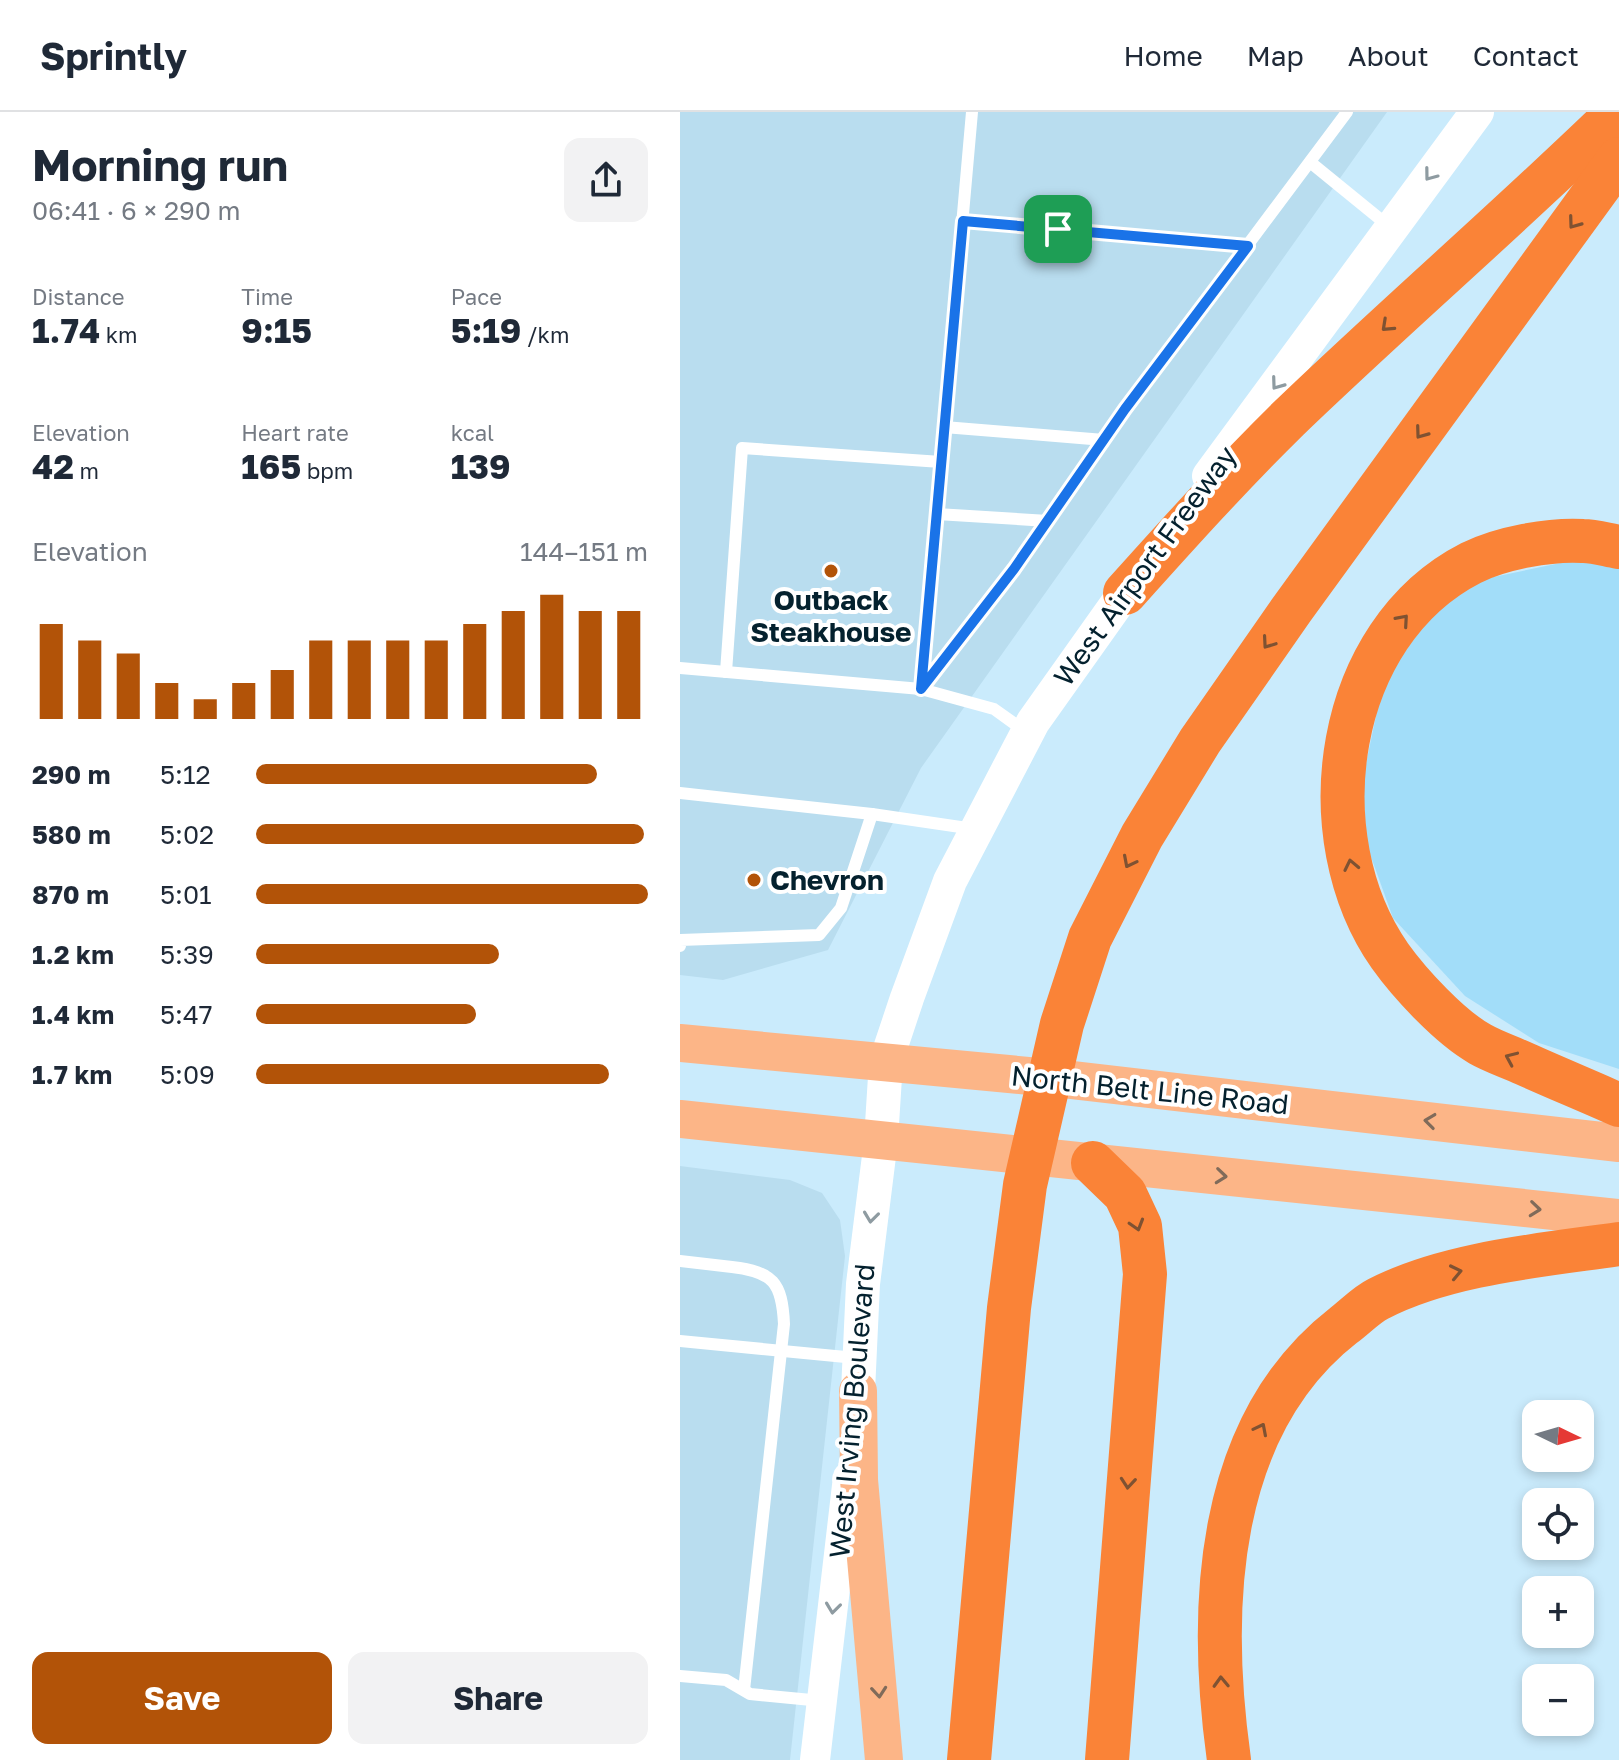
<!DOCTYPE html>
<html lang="en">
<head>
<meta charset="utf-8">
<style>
  :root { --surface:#fff; --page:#f2f2f3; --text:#1f2937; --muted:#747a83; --line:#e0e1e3; --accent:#b25308 }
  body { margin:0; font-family:"Golos Text",sans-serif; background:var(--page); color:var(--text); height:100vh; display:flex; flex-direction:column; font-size:30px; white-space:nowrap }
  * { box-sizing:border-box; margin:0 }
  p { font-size:26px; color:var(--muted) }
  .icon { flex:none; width:44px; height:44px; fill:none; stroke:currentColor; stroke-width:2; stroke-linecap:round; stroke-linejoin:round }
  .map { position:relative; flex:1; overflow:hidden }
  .side { display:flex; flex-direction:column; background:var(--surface); width:680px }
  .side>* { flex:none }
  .needle { width:52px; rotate:95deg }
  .buttons { position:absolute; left:842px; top:1288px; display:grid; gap:16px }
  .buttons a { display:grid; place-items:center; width:72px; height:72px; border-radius:16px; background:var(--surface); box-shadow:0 4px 12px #0003; font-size:40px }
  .pin { position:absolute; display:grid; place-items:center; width:68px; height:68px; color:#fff; margin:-34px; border-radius:16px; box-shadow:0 4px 12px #0006 }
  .round { display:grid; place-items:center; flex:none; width:84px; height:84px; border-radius:16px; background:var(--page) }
  .summary { display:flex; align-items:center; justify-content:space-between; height:136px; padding:0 32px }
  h1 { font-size:44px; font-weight:700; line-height:60px }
  .metrics { display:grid; grid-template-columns:repeat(3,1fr); gap:12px; height:136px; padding:8px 32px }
  .metrics div { display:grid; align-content:center }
  .metrics b { font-size:34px; font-weight:700 }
  .metrics small { font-size:22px; font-weight:400 }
  .metrics p { font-size:22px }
  .chart { height:224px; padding:16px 32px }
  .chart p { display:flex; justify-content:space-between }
  .chart svg { width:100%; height:144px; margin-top:8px; stroke:var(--accent); stroke-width:6 }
  .button { display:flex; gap:16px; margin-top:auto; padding:16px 32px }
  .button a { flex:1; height:92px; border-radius:16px; background:var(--accent); color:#fff; font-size:32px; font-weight:700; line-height:92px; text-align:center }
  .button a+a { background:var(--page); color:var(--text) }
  ul { padding:0 32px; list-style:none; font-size:26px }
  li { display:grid; grid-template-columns:128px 96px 1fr; align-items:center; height:60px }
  li i { height:20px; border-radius:10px; background:var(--accent) }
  header { display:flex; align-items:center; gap:48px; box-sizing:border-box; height:112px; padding:0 40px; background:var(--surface); border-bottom:2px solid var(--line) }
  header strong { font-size:38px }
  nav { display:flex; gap:44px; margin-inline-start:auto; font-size:28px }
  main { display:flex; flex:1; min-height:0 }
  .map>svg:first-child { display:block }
  .built { fill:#b9ddef }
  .green { fill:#a2ddf9 }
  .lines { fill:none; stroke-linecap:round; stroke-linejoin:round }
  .service { stroke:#fff; stroke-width:12 }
  .tertiary { stroke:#fff; stroke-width:30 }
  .secondary { stroke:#fff; stroke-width:34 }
  .primary { stroke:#fcb587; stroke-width:38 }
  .motorway { stroke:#fa8337; stroke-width:44 }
  .oneway { stroke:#8e9ba1 }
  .oneway2 { stroke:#7f5232 }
  .oneway3 { stroke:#806b5a }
  .route-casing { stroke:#fff; stroke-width:16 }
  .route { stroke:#1a73e8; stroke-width:10 }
  .poi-dot { fill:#b25308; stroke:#fff; stroke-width:3 }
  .labels { text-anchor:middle; stroke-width:8; stroke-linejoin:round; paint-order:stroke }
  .street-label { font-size:28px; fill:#04212e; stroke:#fff }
  .poi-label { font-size:28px; font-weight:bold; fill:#04212e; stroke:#fff }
</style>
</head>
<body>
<header>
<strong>Sprintly</strong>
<nav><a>Home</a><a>Map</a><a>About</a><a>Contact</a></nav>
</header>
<main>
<section class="side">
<div class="summary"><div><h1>Morning run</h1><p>06:41 · 6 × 290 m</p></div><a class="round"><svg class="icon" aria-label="share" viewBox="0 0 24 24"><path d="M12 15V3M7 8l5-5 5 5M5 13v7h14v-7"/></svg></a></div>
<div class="metrics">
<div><p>Distance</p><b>1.74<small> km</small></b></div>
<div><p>Time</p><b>9:15</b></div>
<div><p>Pace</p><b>5:19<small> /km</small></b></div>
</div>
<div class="metrics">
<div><p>Elevation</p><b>42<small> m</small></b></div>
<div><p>Heart rate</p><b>165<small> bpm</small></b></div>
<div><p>kcal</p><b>139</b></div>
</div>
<div class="chart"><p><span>Elevation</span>144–151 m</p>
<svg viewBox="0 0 160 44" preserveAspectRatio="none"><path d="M5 44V15M15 44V20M25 44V24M35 44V33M45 44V38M55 44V33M65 44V29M75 44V20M85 44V20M95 44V20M105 44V20M115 44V15M125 44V11M135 44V6M145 44V11M155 44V11"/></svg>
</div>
<ul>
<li><b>290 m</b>5:12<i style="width:87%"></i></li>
<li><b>580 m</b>5:02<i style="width:99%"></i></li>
<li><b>870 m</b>5:01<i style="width:100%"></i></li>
<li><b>1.2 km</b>5:39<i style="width:62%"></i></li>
<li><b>1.4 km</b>5:47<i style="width:56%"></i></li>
<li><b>1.7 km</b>5:09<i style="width:90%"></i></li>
</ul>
<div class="button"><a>Save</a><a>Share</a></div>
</section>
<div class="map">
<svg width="939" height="1648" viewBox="0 0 939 1648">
  <rect width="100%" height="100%" fill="#caebfc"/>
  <g class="built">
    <path d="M0 0H707L241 656 148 838 43 868 0 863Z"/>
    <path d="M0 1054 110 1068 142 1081 160 1108 165 1144 110 1648H0Z"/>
  </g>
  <path class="green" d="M890 449 939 450V957L859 931 785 884 713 806 686 731 683 666 701 580 719 548 744 513 765 491 799 468Z"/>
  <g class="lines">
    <g class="service">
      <path d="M630 50 711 116"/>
      <path d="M283 109 568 134"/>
      <path d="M264 315 424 328"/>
      <path d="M257 402 368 409"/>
      <path d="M0 556 241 577 314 597 346 620"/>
      <path d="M46 560 62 336 261 350"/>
      <path d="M241 577 334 457 445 297 667 0"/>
      <path d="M241 577 292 0"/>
      <path d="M0 681 192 702"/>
      <path d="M0 834V828L139 823 161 796 192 702 294 717"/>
      <path d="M0 1149C17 1151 34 1153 52 1155 93 1160 102 1170 104 1212L64 1578"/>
      <path d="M0 1229 176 1246"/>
      <path d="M0 1564 46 1568 70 1582 142 1589"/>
    </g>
    <path class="tertiary" d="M135 1648 168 1365"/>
    <g class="secondary">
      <path d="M529 364 797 0"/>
      <path d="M178 1279 183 1172 201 1028 206 949 227 886 270 769 353 610 458 462"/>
    </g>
    <g class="primary">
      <path d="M0 931 392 968 939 1031"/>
      <path d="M0 1007 939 1106"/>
      <path d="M178 1279 179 1368 204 1648"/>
    </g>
    <g class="motorway">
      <path d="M939 435C927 433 915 429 903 429 870 427 821 436 791 451 654 521 626 724 710 844 730 872 770 915 800 932 814 940 830 945 845 952 876 966 908 979 939 993"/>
      <path d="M445 481C498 422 551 363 608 307 716 203 830 105 938 0"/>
      <path d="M413 1051 445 1082 460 1114 465 1162 427 1648"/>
      <path d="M289 1648 329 1196 345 1073 382 912 410 826 462 724 520 629 612 497 939 47"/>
      <path d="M549 1648C528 1498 534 1314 664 1213 675 1205 686 1193 698 1187 767 1151 863 1143 939 1132"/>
    </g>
  </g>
  <defs><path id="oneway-chevron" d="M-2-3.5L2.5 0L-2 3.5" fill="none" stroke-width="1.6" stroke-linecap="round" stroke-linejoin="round" transform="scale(2)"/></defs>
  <g class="oneway">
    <use href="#oneway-chevron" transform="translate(750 63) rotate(127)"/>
    <use href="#oneway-chevron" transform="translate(597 272) rotate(126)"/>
    <use href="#oneway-chevron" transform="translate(191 1105) rotate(97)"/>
    <use href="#oneway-chevron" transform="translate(153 1496) rotate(97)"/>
  </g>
  <g class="oneway2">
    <use href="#oneway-chevron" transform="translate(894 111) rotate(126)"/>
    <use href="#oneway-chevron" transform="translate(707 214) rotate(137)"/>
    <use href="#oneway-chevron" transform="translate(741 321) rotate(126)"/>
    <use href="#oneway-chevron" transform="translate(723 508) rotate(-49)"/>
    <use href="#oneway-chevron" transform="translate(588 531) rotate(125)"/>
    <use href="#oneway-chevron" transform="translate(449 750) rotate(117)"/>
    <use href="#oneway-chevron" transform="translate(671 753) rotate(-102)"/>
    <use href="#oneway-chevron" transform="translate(831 946) rotate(-156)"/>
    <use href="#oneway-chevron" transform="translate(457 1113) rotate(73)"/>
    <use href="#oneway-chevron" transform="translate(776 1160) rotate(-12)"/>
    <use href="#oneway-chevron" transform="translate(581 1317) rotate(-63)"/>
    <use href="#oneway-chevron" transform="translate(448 1371) rotate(95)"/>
    <use href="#oneway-chevron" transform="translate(541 1570) rotate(-92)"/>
  </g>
  <g class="oneway3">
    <use href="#oneway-chevron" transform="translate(750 1009) rotate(-173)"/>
    <use href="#oneway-chevron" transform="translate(541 1064) rotate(6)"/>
    <use href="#oneway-chevron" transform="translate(855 1097) rotate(6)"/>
    <use href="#oneway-chevron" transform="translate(199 1580) rotate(85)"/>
  </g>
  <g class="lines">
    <defs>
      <path id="route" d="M283 109 568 134 445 297 334 457 241 577Z"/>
    </defs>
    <use href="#route" class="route-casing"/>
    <use href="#route" class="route"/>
  </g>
  <g class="poi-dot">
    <circle cx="151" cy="459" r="8"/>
    <circle cx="74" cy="768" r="8"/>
  </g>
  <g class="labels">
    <g class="street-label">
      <text transform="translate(465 454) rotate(-54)" y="10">West Airport Freeway</text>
      <text transform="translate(470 978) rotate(6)" y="10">North Belt Line Road</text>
      <text transform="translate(172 1299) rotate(-85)" y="10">West Irving Boulevard</text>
    </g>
    <g class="poi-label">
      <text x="151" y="498">Outback<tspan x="151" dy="32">Steakhouse</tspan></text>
      <text x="90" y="778" text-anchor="start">Chevron</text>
    </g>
  </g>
</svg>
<div class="buttons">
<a><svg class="needle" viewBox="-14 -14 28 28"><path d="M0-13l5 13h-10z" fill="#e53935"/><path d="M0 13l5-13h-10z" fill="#747a83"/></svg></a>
<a><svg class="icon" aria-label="locate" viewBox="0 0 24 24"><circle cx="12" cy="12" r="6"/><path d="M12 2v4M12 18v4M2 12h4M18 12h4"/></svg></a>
<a>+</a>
<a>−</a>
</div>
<div class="pin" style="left:378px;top:117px;background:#1e9e55"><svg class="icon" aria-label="arrive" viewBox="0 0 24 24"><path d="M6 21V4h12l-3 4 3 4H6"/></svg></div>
</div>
</main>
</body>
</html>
